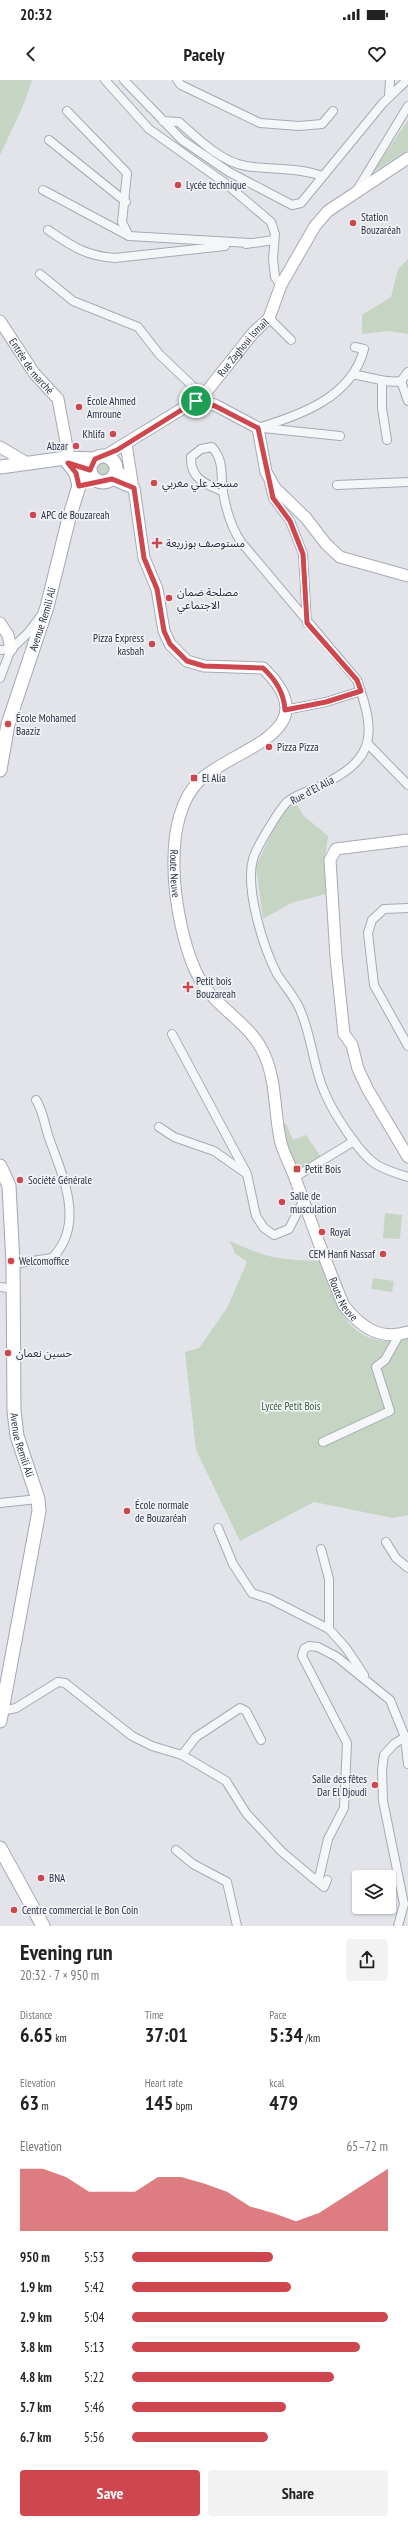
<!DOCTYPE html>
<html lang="en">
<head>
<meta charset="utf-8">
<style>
  :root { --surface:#fff; --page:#f2f2f2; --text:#222; --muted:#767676; --accent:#cf474e }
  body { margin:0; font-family:"PT Sans Narrow","Noto Sans Arabic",sans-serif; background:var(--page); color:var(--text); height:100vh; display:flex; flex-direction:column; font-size:15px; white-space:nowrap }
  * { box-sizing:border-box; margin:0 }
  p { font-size:13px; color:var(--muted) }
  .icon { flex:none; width:22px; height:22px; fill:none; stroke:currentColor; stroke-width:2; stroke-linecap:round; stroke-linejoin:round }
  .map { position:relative; height:1846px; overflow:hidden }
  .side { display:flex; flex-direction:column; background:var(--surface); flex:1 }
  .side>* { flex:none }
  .controls { position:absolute; left:352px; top:1790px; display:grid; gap:8px }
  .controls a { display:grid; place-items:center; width:44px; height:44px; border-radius:4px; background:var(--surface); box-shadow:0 1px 3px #0004; font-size:20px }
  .pin { position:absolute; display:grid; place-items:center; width:34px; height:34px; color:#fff; margin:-17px; border:2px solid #fff; border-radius:50%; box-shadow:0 1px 4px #0007 }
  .round { display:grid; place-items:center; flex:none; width:42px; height:42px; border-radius:4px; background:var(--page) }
  .head { display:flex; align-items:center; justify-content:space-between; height:68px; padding:0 20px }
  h1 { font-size:22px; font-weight:700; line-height:30px }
  .figures { display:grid; grid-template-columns:repeat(3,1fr); gap:6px; height:68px; padding:4px 20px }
  .figures div { display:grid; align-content:center }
  .figures b { font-size:20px; font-weight:700 }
  .figures small { font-size:11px; font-weight:400 }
  .figures p { font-size:11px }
  .chart { height:112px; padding:8px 20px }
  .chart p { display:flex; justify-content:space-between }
  .chart svg { width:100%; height:72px; margin-top:4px; fill:var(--accent); opacity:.7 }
  .primary-button { display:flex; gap:8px; margin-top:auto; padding:8px 20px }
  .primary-button a { flex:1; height:46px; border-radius:4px; background:var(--accent); color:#fff; font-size:16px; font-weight:700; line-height:46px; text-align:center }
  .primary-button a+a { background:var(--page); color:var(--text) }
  ul { padding:0 20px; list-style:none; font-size:13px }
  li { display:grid; grid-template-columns:64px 48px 1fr; align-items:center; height:30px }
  li i { height:10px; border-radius:5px; background:var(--accent) }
  .status { display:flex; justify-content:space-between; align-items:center; height:28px; padding:0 20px; background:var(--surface); direction:ltr }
  .status svg { height:11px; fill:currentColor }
  header { display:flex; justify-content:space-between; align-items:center; height:52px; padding:0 20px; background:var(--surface); font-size:18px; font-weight:700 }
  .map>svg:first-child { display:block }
  .green { fill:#c5d4c3 }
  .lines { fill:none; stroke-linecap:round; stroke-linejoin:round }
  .street-casing { stroke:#a7aab4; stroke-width:10 }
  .secondary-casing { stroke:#a7aab4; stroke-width:13 }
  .primary-casing { stroke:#a1a7b6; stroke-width:15 }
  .street { stroke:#f5f6f8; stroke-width:8 }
  .secondary { stroke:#fff; stroke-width:11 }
  .primary { stroke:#fff; stroke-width:13 }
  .route-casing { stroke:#fff; stroke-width:8 }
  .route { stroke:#cf474e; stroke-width:5 }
  .poi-dot { fill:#cf474e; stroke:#f2f3f8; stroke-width:1.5 }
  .labels { text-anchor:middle; stroke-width:3.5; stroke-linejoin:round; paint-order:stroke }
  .poi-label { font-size:11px; fill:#2a3042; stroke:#f2f3f8; text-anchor:start }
  .street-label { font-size:11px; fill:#2a3042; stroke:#f2f3f8 }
  .park-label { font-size:11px; fill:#3a5e37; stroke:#f2f3f8 }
</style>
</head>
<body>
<div class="status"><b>20:32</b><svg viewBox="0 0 49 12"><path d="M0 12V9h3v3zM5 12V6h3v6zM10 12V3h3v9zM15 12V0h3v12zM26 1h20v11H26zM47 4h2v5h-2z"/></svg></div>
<header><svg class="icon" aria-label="back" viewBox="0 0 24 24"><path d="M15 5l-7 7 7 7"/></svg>Pacely<svg class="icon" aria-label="heart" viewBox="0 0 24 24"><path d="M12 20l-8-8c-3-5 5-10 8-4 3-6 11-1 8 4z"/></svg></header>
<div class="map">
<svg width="408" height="1846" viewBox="0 0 408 1846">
  <rect width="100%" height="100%" fill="#e2e4ea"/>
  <g class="green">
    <path d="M0 0H32L23 26 0 75Z"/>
    <path d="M408 40V70L373 92Z"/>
    <path d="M408 179V254L388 251 362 254V235L391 217 398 189Z"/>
    <path d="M104 383 108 385 110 390 108 394 103 396 98 393 97 389 99 384Z"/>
    <path d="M294 721 304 736 328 756 325 778 326 814 291 823 263 839 256 786 280 736Z"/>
    <path d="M286 1044 293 1060 306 1055 321 1077 304 1088 297 1089 285 1065 280 1045Z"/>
    <path d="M385 1133 402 1135 400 1159 383 1158Z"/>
    <path d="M230 1161C266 1178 280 1180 319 1181 332 1214 342 1256 383 1261 391 1262 400 1259 408 1258V1435L393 1438 314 1422 240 1461 196 1370 185 1272 199 1268 227 1228 247 1182 235 1173Z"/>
    <path d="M373 1198 394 1201 392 1212 371 1209Z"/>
  </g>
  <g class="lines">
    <defs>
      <g id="street">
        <path d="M105 0 149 49 225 103 271 142 275 154 273 179 275 197 281 205"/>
        <path d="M124 0 182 60 229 92 292 125 301 123 383 23 407 0"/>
        <path d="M177 0 181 5 260 43 299 46 322 44 333 31"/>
        <path d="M389 17 390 0"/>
        <path d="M67 31 127 93 122 142 129 156 250 163"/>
        <path d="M163 41 179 42C197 58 221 82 246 86 272 90 297 87 322 96"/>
        <path d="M49 60 126 122"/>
        <path d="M43 110 129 156"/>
        <path d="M357 110 408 26"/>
        <path d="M48 150C72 166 85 176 115 178L225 166"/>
        <path d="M246 164 274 160"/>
        <path d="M40 194 73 221 138 247 159 274 203 316"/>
        <path d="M269 238 291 260"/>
        <path d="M354 295C371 296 384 304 401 301L408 292"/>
        <path d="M401 301 408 321"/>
        <path d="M382 302V328L387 360"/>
        <path d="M258 348C301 335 352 317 364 269L355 267"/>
        <path d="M263 348 340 356"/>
        <path d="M269 402 273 418 290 441 303 474 307 543"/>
        <path d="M337 405 408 402"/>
        <path d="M222 411C205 404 190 398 191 377L201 369 212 367C225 382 220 395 223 412 226 430 231 447 241 462L357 600C376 654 377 679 320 706 310 711 296 714 287 722 279 730 256 768 253 779 245 809 263 867 277 894 285 907 296 918 301 932 312 958 313 986 324 1011 332 1031 359 1074 377 1085 386 1090 398 1094 408 1097"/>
        <path d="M0 570 11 569"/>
        <path d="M0 598 11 569 28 553 40 537"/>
        <path d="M285 630 326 622 361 611"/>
        <path d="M368 664 408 705"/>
        <path d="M408 828 384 829 372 840 368 853 374 905 408 966"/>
        <path d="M172 954 247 1094 256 1136 264 1148 274 1155 289 1149 303 1121"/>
        <path d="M159 1047 174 1057 214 1071 244 1092"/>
        <path d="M295 1097 354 1061"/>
        <path d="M13 1184 52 1178C87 1143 61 1093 48 1055 44 1042 43 1031 36 1020"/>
        <path d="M0 1207 14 1209"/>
        <path d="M323 1362 390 1331 376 1287 385 1280 399 1255"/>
        <path d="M0 1423 38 1419"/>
        <path d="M218 1448 233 1484 252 1513 270 1519 329 1549 346 1568 364 1595"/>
        <path d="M386 1462 396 1478 408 1488"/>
        <path d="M321 1469 329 1499V1549"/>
        <path d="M2 1631 16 1628 58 1602 65 1603 132 1656 152 1666 182 1675 226 1701 246 1733 281 1771 313 1798H319L328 1759 344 1728 347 1663 302 1576 304 1569 309 1566 318 1567 337 1577 390 1620 405 1657 408 1684"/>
        <path d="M182 1675 196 1657 240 1628 246 1631 261 1660"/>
        <path d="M176 1770 193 1784 227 1802 237 1846"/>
        <path d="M313 1798 324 1807 327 1800"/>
        <path d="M398 1846 404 1824 383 1721 382 1690 384 1675 394 1664 405 1657 408 1658"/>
      </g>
      <g id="secondary">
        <path id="s1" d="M0 241 34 293 58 319 69 378"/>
        <path d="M196 321 215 325 258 348 266 392 275 408 306 438 326 464 340 477 408 496"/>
        <path d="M126 364 132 402"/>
        <path d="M0 367 29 384"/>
        <path id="s2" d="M105 376 203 316 253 253 269 238 281 205 315 146 328 131 408 78"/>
        <path id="s3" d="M116 391 128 398 134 408 144 478 157 509 164 551 170 564 187 581 204 586 263 588C330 652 234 668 200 700 180 719 174 752 174 779 173 815 184 881 207 910 225 933 254 948 265 976 277 1004 274 1035 281 1063 284 1075 291 1086 295 1098 311 1141 326 1184 344 1226 361 1247 380 1261 408 1252"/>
        <path d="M112 399 133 408"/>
        <path d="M0 543 8 555 11 569"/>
        <path d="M408 760 336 769 330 780 336 877 344 954 352 965 358 989 368 1010 408 1077"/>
      </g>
      <g id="primary">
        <circle cx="103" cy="389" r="13"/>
        <path d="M68 383 76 393 79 406"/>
        <path d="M0 387 66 378 95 379"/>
        <path id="s4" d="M0 690 8 644 47 527 69 438 79 406 91 393"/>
        <path id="s5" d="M0 1086 9 1106 13 1184 14 1331 17 1356 38 1419 39 1431 0 1641"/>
        <path d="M0 1768 43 1846"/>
      </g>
    </defs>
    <use href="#street" class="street-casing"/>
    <use href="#secondary" class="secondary-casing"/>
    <use href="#primary" class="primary-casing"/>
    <use href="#street" class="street"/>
    <use href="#secondary" class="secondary"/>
    <use href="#primary" class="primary"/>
  </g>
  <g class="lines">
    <defs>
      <path id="route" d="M196 321 215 326 258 348 273 418 290 441 303 474 307 543 357 600 361 611 326 622 285 630C284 613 275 599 263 588L204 586 187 581 170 564 164 551 157 509 144 478 134 408 112 399 79 406 76 393 68 383 90 390 95 379 117 370Z"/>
    </defs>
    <use href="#route" class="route-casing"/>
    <use href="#route" class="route"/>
  </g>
  <g class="poi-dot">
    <circle cx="178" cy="105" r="4"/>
    <circle cx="353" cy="143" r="4"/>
    <circle cx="79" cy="327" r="4"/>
    <circle cx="113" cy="354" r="4"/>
    <circle cx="76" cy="366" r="4"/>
    <circle cx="154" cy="403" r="4"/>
    <circle cx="33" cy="435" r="4"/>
    <path d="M155 457h4v4h4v4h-4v4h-4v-4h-4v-4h4z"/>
    <circle cx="169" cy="518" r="4"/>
    <circle cx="152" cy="564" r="4"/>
    <circle cx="8" cy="644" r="4"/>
    <circle cx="269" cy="667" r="4"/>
    <rect x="190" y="694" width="8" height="8" rx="2"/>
    <path d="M186 901h4v4h4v4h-4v4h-4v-4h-4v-4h4z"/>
    <rect x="293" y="1085" width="8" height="8" rx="2"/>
    <circle cx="20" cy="1100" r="4"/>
    <circle cx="282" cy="1122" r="4"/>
    <circle cx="322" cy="1152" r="4"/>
    <circle cx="383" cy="1174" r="4"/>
    <circle cx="11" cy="1181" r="4"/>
    <circle cx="8" cy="1273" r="4"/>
    <circle cx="127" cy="1431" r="4"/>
    <circle cx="375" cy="1705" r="4"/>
    <circle cx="41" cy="1798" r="4"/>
    <circle cx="14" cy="1830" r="4"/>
  </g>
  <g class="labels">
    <g class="poi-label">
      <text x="186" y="109">Lycée technique</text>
      <text x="361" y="141">Station<tspan x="361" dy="13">Bouzaréah</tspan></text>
      <text x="87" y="325">École Ahmed<tspan x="87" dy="13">Amroune</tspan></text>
      <text x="105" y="358" text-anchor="end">Khlifa</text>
      <text x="68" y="370" text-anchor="end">Abzar</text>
      <text x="162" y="407">مسجد علي مغربي</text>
      <text x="41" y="439">APC de Bouzareah</text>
      <text x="166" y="467">مستوصف بوزريعة</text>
      <text x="177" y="516">مصلحة ضمان<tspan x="177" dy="13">الاجتماعي</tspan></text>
      <text x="144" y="562" text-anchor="end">Pizza Express<tspan x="144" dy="13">kasbah</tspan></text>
      <text x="16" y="642">École Mohamed<tspan x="16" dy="13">Baaziz</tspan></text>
      <text x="277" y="671">Pizza Pizza</text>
      <text x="202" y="702">El Alia</text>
      <text x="196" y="905">Petit bois<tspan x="196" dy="13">Bouzareah</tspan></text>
      <text x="305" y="1093">Petit Bois</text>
      <text x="28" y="1104">Société Générale</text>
      <text x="290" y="1120">Salle de<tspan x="290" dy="13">musculation</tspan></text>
      <text x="330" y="1156">Royal</text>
      <text x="375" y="1178" text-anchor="end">CEM Hanfi Nassaf</text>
      <text x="19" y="1185">Welcomoffice</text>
      <text x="16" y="1277">حسين نعمان</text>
      <text x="135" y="1429">École normale<tspan x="135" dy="13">de Bouzaréah</tspan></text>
      <text x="367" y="1703" text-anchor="end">Salle des fêtes<tspan x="367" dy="13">Dar El Djoudi</tspan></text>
      <text x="49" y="1802">BNA</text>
      <text x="22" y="1834">Centre commercial le Bon Coin</text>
    </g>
    <g class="street-label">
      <text dy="4" stroke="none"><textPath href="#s2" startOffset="178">Rue Zaghoui Ismaïl</textPath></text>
      <text dy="4" stroke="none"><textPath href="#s1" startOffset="55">Entrée de marché</textPath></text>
      <text dy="4" stroke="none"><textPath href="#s4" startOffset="157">Avenue Remili Ali</textPath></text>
      <text transform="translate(312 710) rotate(-28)" y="4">Rue d'El Alia</text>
      <text dy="4" stroke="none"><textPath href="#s3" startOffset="551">Route Neuve</textPath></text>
      <text dy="4" stroke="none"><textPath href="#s3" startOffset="1019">Route Neuve</textPath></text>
      <text dy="4" stroke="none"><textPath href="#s5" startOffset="282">Avenue Remili Ali</textPath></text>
    </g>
    <g class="park-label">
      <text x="291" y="1330">Lycée Petit Bois</text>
    </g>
  </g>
</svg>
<div class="controls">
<a><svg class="icon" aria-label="layers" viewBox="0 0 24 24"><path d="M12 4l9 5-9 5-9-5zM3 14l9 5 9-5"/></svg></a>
</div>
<div class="pin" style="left:196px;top:321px;background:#1e9e55"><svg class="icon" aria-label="arrive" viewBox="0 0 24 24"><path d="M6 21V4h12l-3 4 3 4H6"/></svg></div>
</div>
<section class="side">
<div class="head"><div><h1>Evening run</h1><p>20:32 · 7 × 950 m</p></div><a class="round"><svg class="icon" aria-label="share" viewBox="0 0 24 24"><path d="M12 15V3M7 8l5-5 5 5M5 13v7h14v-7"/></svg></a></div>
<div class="figures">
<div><p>Distance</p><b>6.65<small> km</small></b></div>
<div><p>Time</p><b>37:01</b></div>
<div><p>Pace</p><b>5:34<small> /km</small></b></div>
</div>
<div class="figures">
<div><p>Elevation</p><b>63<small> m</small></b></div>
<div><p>Heart rate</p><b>145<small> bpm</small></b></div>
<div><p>kcal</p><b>479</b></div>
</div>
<div class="chart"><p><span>Elevation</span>65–72 m</p>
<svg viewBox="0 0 160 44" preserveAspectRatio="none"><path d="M0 44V6L10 6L20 11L30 20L40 20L50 20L60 11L70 11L80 15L90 20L100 29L110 33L120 38L130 33L140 24L150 15L160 6V44z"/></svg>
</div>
<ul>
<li><b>950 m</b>5:53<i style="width:55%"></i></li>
<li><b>1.9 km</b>5:42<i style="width:62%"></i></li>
<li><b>2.9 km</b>5:04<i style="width:100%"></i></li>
<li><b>3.8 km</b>5:13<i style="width:89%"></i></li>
<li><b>4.8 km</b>5:22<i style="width:79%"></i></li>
<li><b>5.7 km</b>5:46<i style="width:60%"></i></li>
<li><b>6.7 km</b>5:56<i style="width:53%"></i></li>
</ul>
<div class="primary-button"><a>Save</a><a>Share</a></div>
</section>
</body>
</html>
